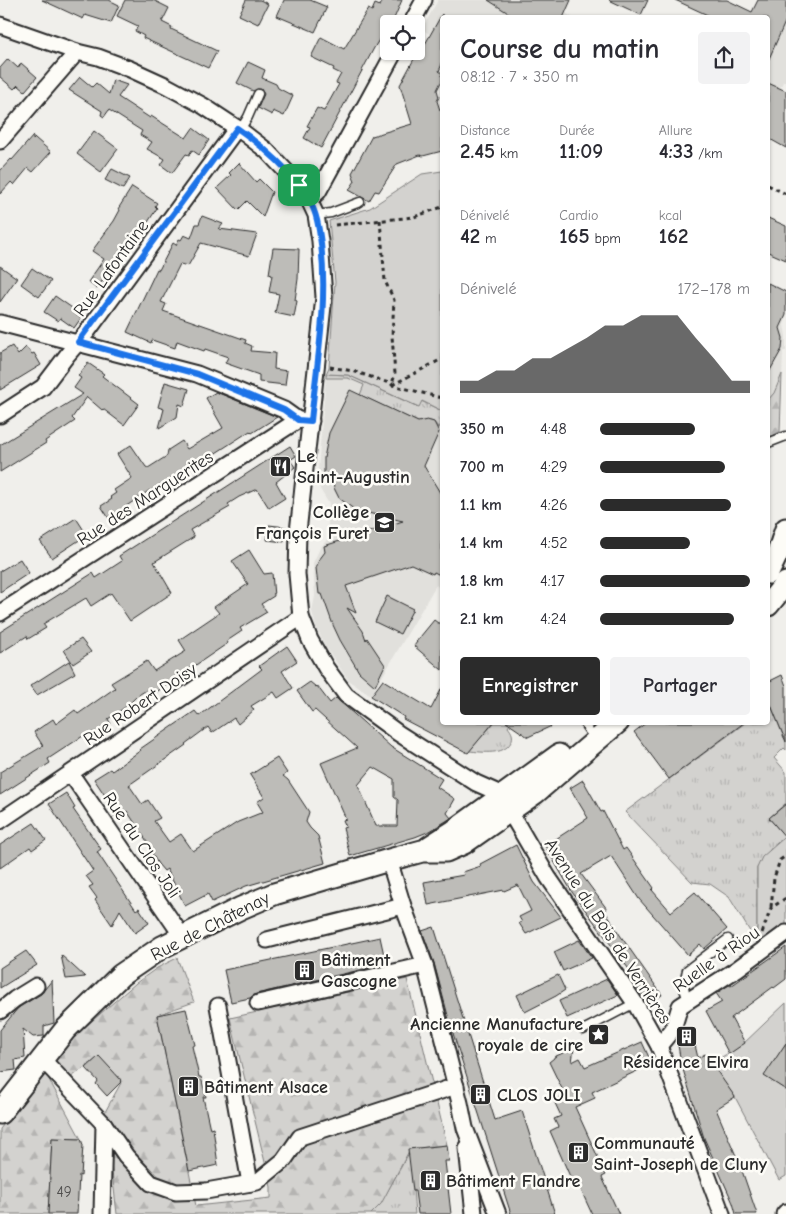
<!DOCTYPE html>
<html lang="fr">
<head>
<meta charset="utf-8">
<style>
  :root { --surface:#fff; --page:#f2f2f3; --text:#2b2b33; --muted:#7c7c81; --accent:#2b2b2b }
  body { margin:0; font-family:"Comic Neue",sans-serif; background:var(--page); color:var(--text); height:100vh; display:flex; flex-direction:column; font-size:19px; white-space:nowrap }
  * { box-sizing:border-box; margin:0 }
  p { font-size:16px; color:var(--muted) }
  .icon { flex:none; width:28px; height:28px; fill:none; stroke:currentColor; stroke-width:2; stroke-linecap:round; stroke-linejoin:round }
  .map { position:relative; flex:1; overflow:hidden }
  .side { position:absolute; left:440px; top:15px; width:330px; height:710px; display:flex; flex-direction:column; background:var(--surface); border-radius:5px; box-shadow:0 1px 4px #0004 }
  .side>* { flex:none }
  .controls { position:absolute; left:380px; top:15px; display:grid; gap:10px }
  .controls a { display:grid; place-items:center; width:45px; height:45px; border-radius:5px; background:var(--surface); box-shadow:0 1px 4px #0004; font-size:25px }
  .pin { position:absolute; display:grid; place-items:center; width:42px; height:42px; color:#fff; margin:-21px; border-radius:10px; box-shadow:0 2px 8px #0006 }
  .round { display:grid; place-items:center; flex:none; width:52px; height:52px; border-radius:5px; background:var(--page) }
  .summary { display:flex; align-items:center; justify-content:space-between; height:85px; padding:0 20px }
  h1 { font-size:28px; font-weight:600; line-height:38px }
  .figures { display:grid; grid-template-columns:repeat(3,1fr); gap:8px; height:85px; padding:5px 20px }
  .figures div { display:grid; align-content:center }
  .figures b { font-size:21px; font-weight:600 }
  .figures small { font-size:14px; font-weight:400 }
  .figures p { font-size:14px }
  .chart { height:140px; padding:10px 20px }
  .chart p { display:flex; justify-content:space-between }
  .chart svg { width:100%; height:90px; margin-top:5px; fill:var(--accent); opacity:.7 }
  .action { display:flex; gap:10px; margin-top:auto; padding:10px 20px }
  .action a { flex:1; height:58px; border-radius:5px; background:var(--accent); color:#fff; font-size:20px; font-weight:600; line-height:58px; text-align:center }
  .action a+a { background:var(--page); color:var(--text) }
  ul { padding:0 20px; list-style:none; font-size:16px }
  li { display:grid; grid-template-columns:80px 60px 1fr; align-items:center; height:38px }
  li i { height:12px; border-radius:6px; background:var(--accent) }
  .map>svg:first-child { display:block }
  .built { fill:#e1e0dc }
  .grass { fill:url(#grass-tufts); stroke:#7f7e7d }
  .forest { fill:url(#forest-firs); stroke:#7f7e7d }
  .park { fill:#d3d2cf; stroke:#7f7e7d }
  .building { fill:#bdbcb8; stroke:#2b2b2b; fill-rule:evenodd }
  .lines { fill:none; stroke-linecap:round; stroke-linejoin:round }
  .service-casing { stroke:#2b2b2b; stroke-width:11 }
  .minor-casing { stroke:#2b2b2b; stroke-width:19 }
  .secondary-casing { stroke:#2b2b2b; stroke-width:25 }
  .path { stroke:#2b2b2b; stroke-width:3; stroke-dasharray:4 4; stroke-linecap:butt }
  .service { stroke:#fdfcf7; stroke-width:8 }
  .minor { stroke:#fdfcf7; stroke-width:15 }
  .secondary { stroke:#fdfcf7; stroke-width:21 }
  .route-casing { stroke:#fff; stroke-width:10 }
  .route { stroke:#1a73e8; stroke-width:6 }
  .labels { text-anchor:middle; stroke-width:5; stroke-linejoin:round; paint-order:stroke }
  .number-label { font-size:15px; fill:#504f4e }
  .street-label { font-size:18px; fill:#2b2b2b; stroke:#fdfcf7 }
  .poi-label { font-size:18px; font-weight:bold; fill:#2b2b2b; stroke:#fdfcf7; text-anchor:start }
</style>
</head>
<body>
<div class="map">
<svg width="786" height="1214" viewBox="0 0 786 1214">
  <defs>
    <pattern id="grass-tufts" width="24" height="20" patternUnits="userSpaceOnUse" patternTransform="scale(1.25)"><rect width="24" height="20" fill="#d3d2cf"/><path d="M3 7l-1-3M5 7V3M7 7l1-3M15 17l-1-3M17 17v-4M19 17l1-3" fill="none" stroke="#b5b4b2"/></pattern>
    <pattern id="forest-firs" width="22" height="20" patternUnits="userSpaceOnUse" patternTransform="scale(1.25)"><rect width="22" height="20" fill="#d3d2cf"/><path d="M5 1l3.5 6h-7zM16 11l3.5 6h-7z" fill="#b5b4b2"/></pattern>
  </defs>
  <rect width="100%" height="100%" fill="#f0efeb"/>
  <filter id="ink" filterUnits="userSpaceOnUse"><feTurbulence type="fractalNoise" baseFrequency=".02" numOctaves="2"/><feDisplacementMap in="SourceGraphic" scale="10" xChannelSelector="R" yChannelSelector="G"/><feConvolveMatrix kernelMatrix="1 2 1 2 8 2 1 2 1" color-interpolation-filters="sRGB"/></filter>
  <g filter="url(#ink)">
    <g class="built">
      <path d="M438 0H544L572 17 442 18V43L422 29Z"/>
      <path d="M786 1V82H783L768 114V18Z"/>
      <path d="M768 284 786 293V320L784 325 786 336V351H783L780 432 768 438Z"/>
      <path d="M326 374 348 375 418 407 421 401 442 411V590L436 585 371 696 349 681 336 662 325 646 316 627 312 611 315 596 313 563 320 548 327 540 329 504 320 489 318 470Z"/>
    </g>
    <g class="grass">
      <path d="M326 374 348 375 418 407 421 401 442 411V418L438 428C434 419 428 420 420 423L360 395 364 385 348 378H326Z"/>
      <path d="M768 698 784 738H786V750L784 748 774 758 786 772V803L769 818 780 831 786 826V836L772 847 757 868V943L729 897 710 884 692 882 625 812 745 723 768 722Z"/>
      <path d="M494 723H508L510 724 508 727C512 732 514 736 511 742 504 756 482 752 469 751Z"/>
      <path d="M410 1151 415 1214H371L381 1203Z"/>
    </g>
    <g class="forest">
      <path d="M782 374 780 432 768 438V400L774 393Z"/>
      <path d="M177 958 194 1002 157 1015 196 1206 271 1198V1187L230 1018 407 979 447 1145 410 1149 381 1204 371 1214H117L105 1112 122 1081 99 1057 66 1081 51 1065 71 1039 136 983 157 968Z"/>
      <path d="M45 1072 81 1139 52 1138 48 1214H0V1129Z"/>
    </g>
    <g class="park">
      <path d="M442 171V411L422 401 419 407 348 375 326 374 329 367 335 282 329 221 370 208 422 174Z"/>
      <path d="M786 836V925L757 943V868L762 857Z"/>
      <path d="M786 1003V1043L765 1076 786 1090V1176L779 1180 735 1097 710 1064 742 1045Z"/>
    </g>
    <g class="building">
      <path d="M42 0H109L119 5 111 23 85 15 83 19Z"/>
      <path d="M125 0H153L169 8 162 22 172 27 171 29 217 51 208 68 143 38 144 36 135 31 138 26 117 16Z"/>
      <path d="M246 0H260L268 4 258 24 239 15Z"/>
      <path d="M284 0H310L327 7 315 32 277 16Z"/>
      <path d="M383 0H402L393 21 391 20 374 48 321 148 304 138 310 127 307 126 317 108 324 111 339 84 336 83 341 74 333 70 334 68 311 57 321 37 344 49 368 9 372 11 375 4 380 6Z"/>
      <path d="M488 0H571L563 18H516Z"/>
      <path d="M609 0H648L641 15Z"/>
      <path d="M675 0H727L752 12 758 0H786V20L768 61V18H714Z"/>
      <path d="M442 14V64L439 71 442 73V80L437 90 439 97 437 101 440 110 442 111V151L423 156 420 155 397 164 379 192 375 191 369 201 349 190 355 181 352 173 372 136 412 124 400 85 414 59 413 56 420 53Z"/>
      <path d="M8 59 18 68 21 63 37 77 25 91 18 85 14 89 0 77V68Z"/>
      <path d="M248 62 265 70 262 78 276 84 278 88 293 96 284 116 273 111 272 115 258 108 264 94 261 89H257L253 91 237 83Z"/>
      <path d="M80 77 92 87 96 83 109 94 113 80 127 85 118 97 150 118 151 116 186 138 193 128 209 140 199 155 192 150 189 155 186 154 172 173 161 165 165 159 147 149 152 142 140 135 142 131 109 110 104 117 101 115 102 111 69 90Z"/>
      <path d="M768 83 786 91V148L768 138Z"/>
      <path d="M94 131 118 149 101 172 77 154Z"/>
      <path d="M33 136V140L35 138 51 152 33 172 28 168 14 185 11 182 0 194V171L11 159 12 160Z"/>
      <path d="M239 163 256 182 259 179 272 192 263 217 247 201 238 210 217 188 231 175 229 173Z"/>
      <path d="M112 169 130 178 123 189 105 180Z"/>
      <path d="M132 187 157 203 155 206 157 208 143 230 140 228 110 271 113 273 105 283 102 281 97 289 88 282 104 259 92 251 114 221 120 210 118 209Z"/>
      <path d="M202 216 223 224 219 229 257 234 249 256 201 243 188 266 180 264 161 302 166 304 163 311 246 340 245 343 252 346 251 351 275 353 274 369 287 371 285 385 259 382V375L225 363 228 357 205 349 204 351 177 341 175 348 152 340 151 343 127 332 157 269 159 270 173 243 176 245 179 239 181 240 184 235 191 238 196 224H199Z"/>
      <path d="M768 218 786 226V260L768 252Z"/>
      <path d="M273 248 299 249 298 279 295 300 297 301 294 317 275 313 279 294 269 292 272 275 269 274Z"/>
      <path d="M0 266 17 278 0 302Z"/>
      <path d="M32 268 51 281 39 297 21 284Z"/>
      <path d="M768 283 786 292V315L780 328 783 338 782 349 768 374Z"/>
      <path d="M55 296 75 310 73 312 81 318 74 328 60 318 58 321 44 312Z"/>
      <path d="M12 346 18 355 26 347 32 354 34 353 41 365 0 390V353Z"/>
      <path d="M88 363 104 374 102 376 139 404 124 425 103 409 102 410 87 397 72 418 75 421 45 441 46 443 0 472V445L83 394 74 388 81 378 78 376Z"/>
      <path d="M165 382 189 389 184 406 179 404 177 417 159 428 164 409 158 407Z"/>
      <path d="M350 390 418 422 427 420 434 422 439 432 424 466 442 496V576L434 572 433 574 411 564 346 586 356 613 347 608 363 631 366 640 367 638 385 665 375 686 359 672 340 640 333 625 322 594H319L316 568 319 560 325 552 324 546 403 521 355 510 339 498 334 488 332 479H324V458L329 433Z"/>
      <path d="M216 392 277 417 252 433 250 431 208 458V456L151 491 150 490 125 507 127 509 110 520 101 506 112 499 110 497 116 493 114 490 132 478 117 454 131 445 146 467 148 468 167 456 168 450 182 441 187 449 223 428 206 398Z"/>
      <path d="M290 446 296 456 290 460 295 467 276 482 285 498 269 508 257 489 239 497 228 504 230 507 190 530 194 537 154 562 172 593 130 621 111 593 91 606 86 598 43 624 46 628 28 639 27 636 0 653V632L93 573 96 578 122 561 119 556Z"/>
      <path d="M76 518 87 535 52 558 40 541Z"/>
      <path d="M269 525 286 527 284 542 267 540Z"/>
      <path d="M249 550 264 574 272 573 274 596 261 604 267 612 240 628 242 631 227 641 228 643 152 695 148 689 137 696 127 706 108 719 111 724 96 735 94 732 85 739 83 736 48 759 50 763 0 795V772L43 746 34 732 53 719 56 724 75 710 78 714 115 688 111 683 147 661 154 671 186 651 179 640 219 613 214 607 248 584 232 561Z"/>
      <path d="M20 559 29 573 0 592V571Z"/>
      <path d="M387 596 413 609 400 634 375 622Z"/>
      <path d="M434 620 438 623H442V670L414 646 417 642H416Z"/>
      <path d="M81 639 91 652 73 664 64 650Z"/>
      <path d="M287 646 297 661 282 671 293 688 278 698 274 692 251 706 254 710 238 724 234 718 212 733 208 727 185 744 186 745 129 785 142 804 148 800 160 818 154 821 169 842 181 834 193 851 238 822 263 812 257 802 264 797 250 775 277 758 287 773 283 776 288 780 309 812 306 822 310 828 318 836 325 863 246 886 212 902 208 894 185 906 167 869 164 871 158 864 152 854 154 852 127 811 117 819 107 805 110 803 94 779 110 769 112 771 141 750 140 749 195 711 199 716 262 669 259 666Z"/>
      <path d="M69 661 75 673 37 695 30 686Z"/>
      <path d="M782 675 786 686V742L768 698V682Z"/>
      <path d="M383 680 431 709 442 688V722H494L468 753 403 719 404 717 371 696Z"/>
      <path d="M310 682 316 687 317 686 330 703 336 698 391 747 442 779 437 787 455 799 447 813 451 818 430 831 415 837 350 856 343 828 346 827 343 820 346 819 321 763 357 748 315 710 312 712 297 691ZM373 767 394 779V797L398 800 397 826H376L358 785Z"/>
      <path d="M506 722H560L528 737Z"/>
      <path d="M647 722H745L669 779 634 732Z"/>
      <path d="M583 780 601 812 603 811 623 850 626 848 654 888 652 890 671 912 695 892 727 929 704 949 700 944 688 955 639 899 611 856 581 874 607 909 605 911 620 935 662 995 649 1003 627 975 631 972 572 892 545 846 588 818 570 788Z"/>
      <path d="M66 793 75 808 73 809 101 849 97 852 111 873 136 910 139 908 149 923 135 933 120 910 112 925 95 900 97 898 89 887 93 885 86 876 93 871 49 804Z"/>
      <path d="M786 804V838L769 818Z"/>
      <path d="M34 823 46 840 32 850 30 847 0 868V845Z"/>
      <path d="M516 845 534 882 561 917 526 934 519 923 522 922 519 917 531 911 518 885 504 891V890L428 905 424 882 464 875 463 872 481 866 480 864Z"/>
      <path d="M434 927 495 1120 522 1111 555 1214H511L451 1027 434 963 422 931Z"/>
      <path d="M380 937 386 964 256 994 250 998 231 1002 224 970Z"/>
      <path d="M579 940 592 958 563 971 554 952Z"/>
      <path d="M786 947V979L774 988 773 987 731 1018 745 1043 729 1054 706 1011 722 1002 716 993 729 985 731 986Z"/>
      <path d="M26 951 37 965 0 988V968Z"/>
      <path d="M61 955 85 977 66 979Z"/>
      <path d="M558 975 565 990 556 996 525 1012 517 995Z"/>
      <path d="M607 979 618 995 567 1018 559 1001Z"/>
      <path d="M52 980 54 1023 44 1026V1036L33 1037 23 1029 25 1058 15 1060 16 1070 0 1072V1030L18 1008 41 994Z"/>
      <path d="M186 1009 195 1045 192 1046 199 1077H201L206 1097H203L210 1129 213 1128 218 1165 189 1171 157 1015Z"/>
      <path d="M691 1028 698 1058 705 1054 735 1097 716 1109 740 1165 757 1214H736L733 1203 704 1138 681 1063 677 1039 682 1030Z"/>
      <path d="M642 1042 652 1064 592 1092 595 1098 575 1107 606 1175 602 1177 619 1214H592L580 1188 576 1190 550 1131 558 1127 554 1119 561 1116 554 1101 565 1095 549 1062 554 1058V1057L574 1048 572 1062 580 1058 585 1067Z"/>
      <path d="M786 1043V1090L764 1076Z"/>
      <path d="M99 1056 122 1081 107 1096 96 1084 98 1081 86 1068Z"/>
      <path d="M52 1138 81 1139 83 1145 81 1176 79 1175 77 1214H48Z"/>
      <path d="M447 1145 449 1161H445L451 1214H418L415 1191H413L408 1149Z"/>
    </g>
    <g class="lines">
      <defs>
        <g id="service">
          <path d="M240 130 248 117 258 94"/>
          <path d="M316 215 331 213 360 202"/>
          <path d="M768 443 786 436"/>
          <path d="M583 722 589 731"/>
          <path d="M689 999C681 990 685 980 687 970L728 939"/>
          <path d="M583 1030 635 1003"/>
        </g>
        <g id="minor">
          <path d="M411 24 424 0"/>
          <path d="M0 25 77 52 98 57 130 69 165 85 202 105 240 130 266 150 299 185 309 200 316 215 320 241 324 297 298 532 297 574 301 617 310 640 326 668 346 695 398 733 476 783 503 795 510 812 548 877 635 1003 659 1046 722 1214"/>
          <path d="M0 141 77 52"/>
          <path d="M309 200 318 192 395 51"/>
          <path d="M0 323 197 374 284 410 298 420"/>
          <path d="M0 415 43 387 68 354 87 332 237 128"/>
          <path d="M0 613 298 420 311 421"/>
          <path d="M71 774 182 936"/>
          <path d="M0 821 301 617"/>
          <path d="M389 860 403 906 425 965 460 1103 465 1128 498 1214"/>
          <path d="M267 940 403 906"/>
          <path d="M258 1003 425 965"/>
          <path d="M218 1006 250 1183"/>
          <path d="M0 1011 15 999 36 986"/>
          <path d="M659 1046 673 1029 680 1006 737 969 786 933"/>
          <path d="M43 1060 104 1124"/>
          <path d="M467 1148 474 1214"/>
          <path d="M102 1214 104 1124 126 1156 151 1183 176 1192 206 1191 257 1182 284 1160 300 1137 456 1086"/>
          <path d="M784 1214 786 1212"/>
        </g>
        <g id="secondary">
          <path d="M768 573 779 550 786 529"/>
          <path d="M768 605 786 583"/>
          <path d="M429 847 454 831 559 755"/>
          <path d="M0 1113 65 1030 121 975 162 947 241 908 274 894 389 860 422 851H446L464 843 535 793 618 722"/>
        </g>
      </defs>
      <use href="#service" class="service-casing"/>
      <use href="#minor" class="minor-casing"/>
      <use href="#secondary" class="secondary-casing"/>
      <g class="path">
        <path d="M768 185 786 194"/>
        <path d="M380 220 385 281 394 300 392 336 395 374 392 384"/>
        <path d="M335 225 414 217 442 207"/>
        <path d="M330 367 353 371 392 384V385L442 398"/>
        <path d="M392 385 442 359"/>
        <path d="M771 907 774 878 780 860 786 856"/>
        <path d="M762 933 771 908 786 898"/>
      </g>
      <use href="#service" class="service"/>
      <use href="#minor" class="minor"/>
      <use href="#secondary" class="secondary"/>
    </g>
  </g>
  <g class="lines" filter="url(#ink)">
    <defs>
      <path id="route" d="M237 128C263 146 294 173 309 200 317 213 319 229 321 244 328 304 317 361 311 421L298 420 284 410 197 374 78 342Z"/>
    </defs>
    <use href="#route" class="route-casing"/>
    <use href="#route" class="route"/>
  </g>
  <defs>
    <symbol id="restaurant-square" viewBox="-11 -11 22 22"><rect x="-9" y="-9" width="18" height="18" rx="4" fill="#2b2b2b" stroke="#fdfcf7"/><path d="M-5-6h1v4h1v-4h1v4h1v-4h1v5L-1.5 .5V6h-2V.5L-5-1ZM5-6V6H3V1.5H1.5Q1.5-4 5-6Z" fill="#fff"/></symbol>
    <symbol id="school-square" viewBox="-11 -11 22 22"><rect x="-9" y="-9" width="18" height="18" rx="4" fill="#2b2b2b" stroke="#fdfcf7"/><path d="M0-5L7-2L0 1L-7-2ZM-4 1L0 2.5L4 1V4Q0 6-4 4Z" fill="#fff"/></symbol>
    <symbol id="building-square" viewBox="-11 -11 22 22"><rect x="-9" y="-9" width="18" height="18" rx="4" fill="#2b2b2b" stroke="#fdfcf7"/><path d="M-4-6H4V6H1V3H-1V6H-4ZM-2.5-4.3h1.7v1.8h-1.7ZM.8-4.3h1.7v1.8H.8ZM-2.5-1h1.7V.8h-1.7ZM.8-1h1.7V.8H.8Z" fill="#fff"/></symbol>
    <symbol id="sight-square" viewBox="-11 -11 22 22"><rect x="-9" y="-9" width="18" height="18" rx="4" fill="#2b2b2b" stroke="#fdfcf7"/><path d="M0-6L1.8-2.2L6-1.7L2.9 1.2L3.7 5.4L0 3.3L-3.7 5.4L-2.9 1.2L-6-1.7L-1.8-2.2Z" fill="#fff"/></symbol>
  </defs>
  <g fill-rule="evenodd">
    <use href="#restaurant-square" x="268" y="454" width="25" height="25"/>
    <use href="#school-square" x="372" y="510" width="25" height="25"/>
    <use href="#building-square" x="292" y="958" width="25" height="25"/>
    <use href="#sight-square" x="586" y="1022" width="25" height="25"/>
    <use href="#building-square" x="674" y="1024" width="25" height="25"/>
    <use href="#building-square" x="176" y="1074" width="25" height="25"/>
    <use href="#building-square" x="468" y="1082" width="25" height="25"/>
    <use href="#building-square" x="566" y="1140" width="25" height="25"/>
    <use href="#building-square" x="418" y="1168" width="25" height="25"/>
  </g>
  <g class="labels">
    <g class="number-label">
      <text x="64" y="1197">49</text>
    </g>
    <g class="street-label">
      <text transform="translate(111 268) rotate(-54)" y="6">Rue Lafontaine</text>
      <text transform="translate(145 498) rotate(-33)" y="6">Rue des Marguerites</text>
      <text transform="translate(140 704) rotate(-34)" y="6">Rue Robert Doisy</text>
      <text transform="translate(142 845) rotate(56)" y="6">Rue du Clos Joli</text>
      <text transform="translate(210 926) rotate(-27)" y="6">Rue de Châtenay</text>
      <text transform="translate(608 931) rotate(57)" y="6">Avenue du Bois de Verrières</text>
      <text transform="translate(716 959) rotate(-35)" y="6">Ruelle à Riou</text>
    </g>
    <g class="poi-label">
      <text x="297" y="462">Le<tspan x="297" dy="21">Saint-Augustin</tspan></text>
      <text x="369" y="518" text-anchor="end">Collège<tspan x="369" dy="21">François Furet</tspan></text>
      <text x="321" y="966">Bâtiment<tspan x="321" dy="21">Gascogne</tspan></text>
      <text x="583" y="1030" text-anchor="end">Ancienne Manufacture<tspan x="583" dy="21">royale de cire</tspan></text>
      <text x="686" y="1068" text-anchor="middle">Résidence Elvira</text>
      <text x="204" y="1093">Bâtiment Alsace</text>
      <text x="497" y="1101">CLOS JOLI</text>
      <text x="594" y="1149">Communauté<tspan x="594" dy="21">Saint-Joseph de Cluny</tspan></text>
      <text x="446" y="1187">Bâtiment Flandre</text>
    </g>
  </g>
</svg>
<div class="controls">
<a><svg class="icon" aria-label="locate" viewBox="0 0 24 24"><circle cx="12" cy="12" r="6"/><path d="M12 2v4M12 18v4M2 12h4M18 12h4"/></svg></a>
</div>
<div class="pin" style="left:299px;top:185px;background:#1e9e55"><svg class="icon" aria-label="arrive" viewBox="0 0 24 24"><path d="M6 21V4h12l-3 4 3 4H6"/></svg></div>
<section class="side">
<div class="summary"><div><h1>Course du matin</h1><p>08:12 · 7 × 350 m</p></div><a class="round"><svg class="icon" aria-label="share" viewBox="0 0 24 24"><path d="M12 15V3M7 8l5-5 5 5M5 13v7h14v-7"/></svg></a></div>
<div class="figures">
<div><p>Distance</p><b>2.45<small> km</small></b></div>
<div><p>Durée</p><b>11:09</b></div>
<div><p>Allure</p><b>4:33<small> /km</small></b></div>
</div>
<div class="figures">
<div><p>Dénivelé</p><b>42<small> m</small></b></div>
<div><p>Cardio</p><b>165<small> bpm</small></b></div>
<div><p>kcal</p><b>162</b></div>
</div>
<div class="chart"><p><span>Dénivelé</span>172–178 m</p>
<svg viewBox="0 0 160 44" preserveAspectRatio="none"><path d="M0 44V38L10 38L20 33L30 33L40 27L50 27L60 22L70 17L80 11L90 11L100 6L110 6L120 6L130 17L140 27L150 38L160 38V44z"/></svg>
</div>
<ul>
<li><b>350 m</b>4:48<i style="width:63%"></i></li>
<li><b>700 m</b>4:29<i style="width:83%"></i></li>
<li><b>1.1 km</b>4:26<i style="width:87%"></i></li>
<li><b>1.4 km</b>4:52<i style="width:60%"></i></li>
<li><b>1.8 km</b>4:17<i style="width:100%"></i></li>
<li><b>2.1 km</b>4:24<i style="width:89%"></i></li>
</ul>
<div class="action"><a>Enregistrer</a><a>Partager</a></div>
</section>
</div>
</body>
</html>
